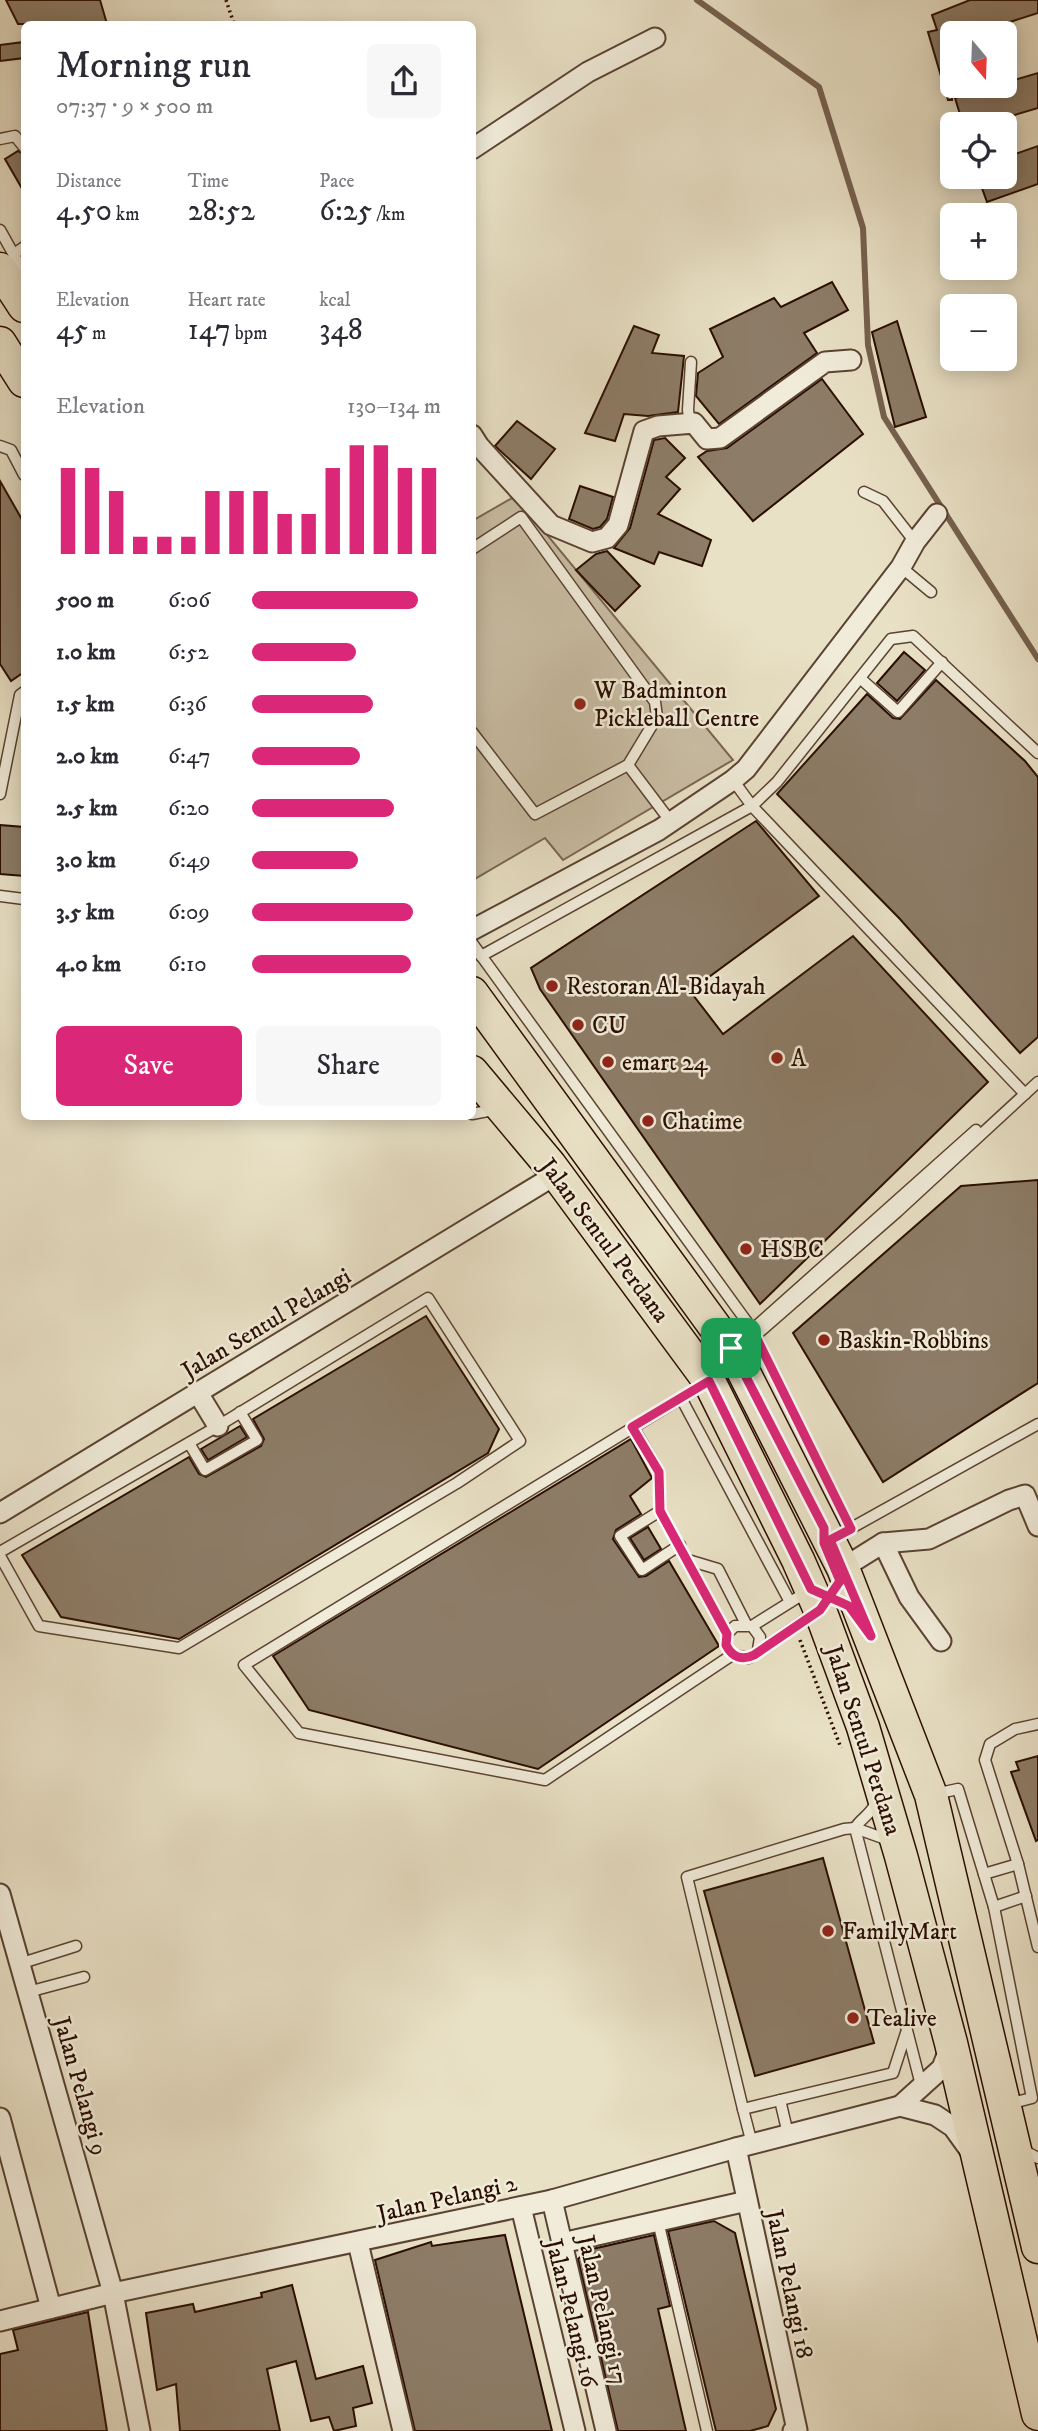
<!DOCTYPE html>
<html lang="en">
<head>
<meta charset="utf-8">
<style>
  :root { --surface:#fff; --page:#f7f7f7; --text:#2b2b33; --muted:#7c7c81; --accent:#db2777 }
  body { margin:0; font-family:"IM FELL DW Pica",serif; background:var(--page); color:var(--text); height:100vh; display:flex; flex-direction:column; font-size:26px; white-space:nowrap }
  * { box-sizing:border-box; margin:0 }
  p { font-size:23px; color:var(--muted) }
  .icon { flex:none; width:38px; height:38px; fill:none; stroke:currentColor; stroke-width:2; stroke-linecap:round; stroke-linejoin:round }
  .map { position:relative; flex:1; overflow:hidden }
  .details { position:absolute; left:21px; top:21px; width:455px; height:1099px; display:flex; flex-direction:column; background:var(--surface); border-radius:10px; box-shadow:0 4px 18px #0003 }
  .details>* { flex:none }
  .needle { width:46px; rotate:161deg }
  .controls { position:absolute; left:940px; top:21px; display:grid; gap:14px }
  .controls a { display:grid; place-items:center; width:77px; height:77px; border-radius:10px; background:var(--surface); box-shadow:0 4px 18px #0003; font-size:35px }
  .pin { position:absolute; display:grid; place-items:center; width:60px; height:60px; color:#fff; margin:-30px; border-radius:14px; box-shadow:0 4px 10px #0006 }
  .round { display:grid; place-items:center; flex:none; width:74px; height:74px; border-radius:10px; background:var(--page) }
  .overview { display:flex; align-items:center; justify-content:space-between; height:119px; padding:0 35px }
  h1 { font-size:38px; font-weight:600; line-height:52px }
  .stats { display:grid; grid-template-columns:repeat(3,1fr); gap:10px; height:119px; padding:7px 35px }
  .stats div { display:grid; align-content:center }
  .stats b { font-size:30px; font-weight:600 }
  .stats small { font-size:19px; font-weight:400 }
  .stats p { font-size:19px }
  .chart { height:196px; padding:14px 35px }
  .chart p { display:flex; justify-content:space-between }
  .chart svg { width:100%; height:126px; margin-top:7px; stroke:var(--accent); stroke-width:6 }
  .action { display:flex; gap:14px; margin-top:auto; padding:14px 35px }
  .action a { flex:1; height:80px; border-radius:10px; background:var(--accent); color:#fff; font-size:28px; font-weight:600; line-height:80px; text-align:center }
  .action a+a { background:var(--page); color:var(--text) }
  ul { padding:0 35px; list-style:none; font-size:23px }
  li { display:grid; grid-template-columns:112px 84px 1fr; align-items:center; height:52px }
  li i { height:18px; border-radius:9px; background:var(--accent) }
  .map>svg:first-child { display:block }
  .green { fill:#c9bda4; stroke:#7a6652; stroke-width:2 }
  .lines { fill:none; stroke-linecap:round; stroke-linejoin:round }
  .stream { stroke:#76614f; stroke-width:6 }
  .building { fill:#8d7c67; stroke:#2a0e00; stroke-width:2 }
  .service-casing { stroke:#5a4332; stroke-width:13 }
  .minor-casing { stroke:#5a4332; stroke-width:23 }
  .primary-casing { stroke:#2a0e00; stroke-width:35 }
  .path { stroke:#2a0e00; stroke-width:3.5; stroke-dasharray:2 3.5; stroke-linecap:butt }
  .service { stroke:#f1ecda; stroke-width:10 }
  .minor { stroke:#f1ecda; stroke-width:19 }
  .primary { stroke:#e9e1c6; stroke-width:32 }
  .route-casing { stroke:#fff; stroke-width:14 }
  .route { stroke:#db2777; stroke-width:9 }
  .poi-dot { fill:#8f2418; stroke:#f1ecda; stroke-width:2.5 }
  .labels { text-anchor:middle; stroke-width:5; stroke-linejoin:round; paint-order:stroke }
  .poi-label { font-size:24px; fill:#2a0e00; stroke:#f1ecda; text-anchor:start }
  .street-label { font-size:24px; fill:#2a0e00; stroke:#f1ecda }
</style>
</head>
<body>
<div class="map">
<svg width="1038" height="2431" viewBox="0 0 1038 2431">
  <rect width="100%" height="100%" fill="#e9e1c6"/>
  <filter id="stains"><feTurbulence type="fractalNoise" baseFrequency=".00286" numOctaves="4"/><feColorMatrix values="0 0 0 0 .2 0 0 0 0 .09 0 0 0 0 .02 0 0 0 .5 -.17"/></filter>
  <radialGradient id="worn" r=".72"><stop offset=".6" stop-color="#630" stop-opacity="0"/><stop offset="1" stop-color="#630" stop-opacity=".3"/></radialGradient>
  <path class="green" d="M519 494 543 530 733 760 563 860 545 838 473 880 472 521Z"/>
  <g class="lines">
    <path class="stream" d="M697 0 819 87 863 228 868 345 884 417 1038 659"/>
  </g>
  <g class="building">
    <path d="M6 0H100L107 24H18Z"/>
    <path d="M970 0H1038V13L975 33H943L952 62V100H948L928 32 937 30 932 15Z"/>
    <path d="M24 42V58L0 61V45Z"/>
    <path d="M1038 73V108L984 124H963L955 98 1004 86V83Z"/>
    <path d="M1038 146V184L987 202 978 177H1004V158Z"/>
    <path d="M18 151 24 154V192L5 159Z"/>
    <path d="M832 282 848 310 804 333 817 353 719 424 696 396 698 373 723 357 710 329 774 298 781 307Z"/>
    <path d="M897 321 926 417 895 427 872 332Z"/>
    <path d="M634 326 659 335 652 353 684 356 678 412 648 416 624 414 615 441 585 433Z"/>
    <path d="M822 379 863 434 753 521 698 457 707 451 727 448Z"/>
    <path d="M517 421 555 449 531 479 495 446Z"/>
    <path d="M665 438 685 458 666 477 680 489 658 514 711 540 702 566 659 552 654 564 614 548 630 528 654 440Z"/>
    <path d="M0 481 24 523V672L11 681 0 664Z"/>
    <path d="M580 486 613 497 607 519 600 527 593 529 569 519Z"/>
    <path d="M607 551 640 586 615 611 576 570 596 554Z"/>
    <path d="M904 652 925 670 897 701 877 683Z"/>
    <path d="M936 680 1025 761 1038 777V1037L1020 1053 899 918 777 794 867 694 893 718 900 719Z"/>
    <path d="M756 821 819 896 690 991 723 1034 853 936 988 1082 760 1304 540 989 531 968Z"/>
    <path d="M0 825 24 827V876L0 874Z"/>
    <path d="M1038 1180V1383L883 1482 793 1333 961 1186Z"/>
    <path d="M426 1316 499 1429 488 1453 179 1639 61 1617 22 1555 189 1457 199 1474 206 1477 261 1446 264 1439 253 1419Z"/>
    <path d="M240 1426 247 1437 208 1460 201 1449Z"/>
    <path d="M631 1439 652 1478 630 1496 641 1514 616 1530 613 1539 639 1577 646 1576 669 1561 719 1646 538 1769 309 1710 273 1656Z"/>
    <path d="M648 1527 661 1549 644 1560 630 1538Z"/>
    <path d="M1038 1756V1840L1036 1841 1011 1772 1019 1770 1016 1762Z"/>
    <path d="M823 1858 874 2043 755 2076 704 1891Z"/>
    <path d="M714 2221 735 2233 776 2409 768 2426 750 2431H716L668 2231Z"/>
    <path d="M505 2235 552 2431H415L375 2260 431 2242 432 2246Z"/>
    <path d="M654 2235 670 2306 658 2309 686 2431H618L578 2259 588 2250Z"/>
    <path d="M292 2285 316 2379 363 2366 372 2403 353 2408 356 2426 334 2431 329 2417 311 2421 296 2361 267 2369 280 2431H180L176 2384 157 2390 146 2313 193 2304 195 2312 262 2297 261 2293Z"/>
    <path d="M88 2312 107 2431H0V2354L18 2350 13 2330Z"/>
  </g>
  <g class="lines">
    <defs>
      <g id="service">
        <path d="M0 139 15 136 24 147"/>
        <path d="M0 230 24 273"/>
        <path d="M14 254 24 247"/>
        <path d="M690 424 688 410 691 362"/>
        <path d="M0 446 11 450 24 475"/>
        <path d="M864 492 883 501 915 542"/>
        <path d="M472 549 521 517 655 702 657 717 628 765 535 814 472 732"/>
        <path d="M901 567 931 592"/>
        <path d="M861 679 898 712 942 662"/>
        <path d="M628 765 671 822"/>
        <path d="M733 780 752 806 1025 1094"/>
        <path d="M0 794 20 695 24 692"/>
        <path d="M0 896 24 899"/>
        <path d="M472 943 752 1329 851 1529"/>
        <path d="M481 956 752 806 777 782 891 639 913 636 1038 753"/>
        <path d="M472 1114 498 1109"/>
        <path d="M734 1346 976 1130"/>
        <path d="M739 1350 897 1212 1038 1082"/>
        <path d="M706 1383 244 1665 299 1733 545 1780 732 1655"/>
        <path d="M681 1398 790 1602"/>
        <path d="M633 1427 659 1472 660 1511 727 1634 726 1645 732 1655 749 1658 816 1612"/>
        <path d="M189 1443 205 1470 257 1440 240 1412"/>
        <path d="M660 1511 620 1536 642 1570 680 1545"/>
        <path d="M846 1531 1038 1424"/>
        <path d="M0 1552 218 1426 428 1298 520 1441 457 1483 179 1648 39 1626 0 1556"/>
        <path d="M688 1560 718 1569 746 1624"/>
        <path d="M752 1626 808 1591"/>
        <path d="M727 1634 735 1626H752L760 1637 758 1650"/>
        <path d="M1038 1724 1015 1729 990 1744 985 1760 1018 1864 1038 1947"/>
        <path d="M935 1794 958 1789 994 1907 1032 2098 1008 2104"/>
        <path d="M876 1802C871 1815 862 1817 855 1828L921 2085"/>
        <path d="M891 1841 855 1828 844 1829 687 1877 743 2109 893 2073 906 2033"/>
        <path d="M984 1874 1018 1864"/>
        <path d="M994 1907 1026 1896"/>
        <path d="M19 1964 76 1946"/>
        <path d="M28 1992 84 1977"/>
        <path d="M780 2100 788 2134"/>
        <path d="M743 2109 752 2144"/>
        <path d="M1021 2149 1038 2158"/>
        <path d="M658 2221 707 2431"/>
      </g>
      <g id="minor">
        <path d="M472 149 588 72 655 38"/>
        <path d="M472 435 479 446 551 525 592 542 607 538 618 525 644 431 658 426 694 423 707 439 720 438 825 362 851 360"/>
        <path d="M472 930 659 830 733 780 746 769 901 567 915 542 937 514"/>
        <path d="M198 1393 218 1426"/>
        <path d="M0 1513 557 1174"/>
        <path d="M883 1543 909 1597 941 1641"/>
        <path d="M843 1568 883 1543 929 1539 1009 1500 1025 1495 1038 1526"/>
        <path d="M0 1894 113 2293 140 2431"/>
        <path d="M900 2106 942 2068 950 2047"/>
        <path d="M0 2118 51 2308"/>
        <path d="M736 2148 797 2430 793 2431"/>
        <path d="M552 2200 606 2431"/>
        <path d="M521 2207 575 2431"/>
        <path d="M358 2243 403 2431"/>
        <path d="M562 2243 747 2201"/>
        <path d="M0 2321 113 2293 552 2200 736 2148 900 2106 935 2115 953 2127 971 2152"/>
      </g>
      <g id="primary">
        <path d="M0 269 24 306"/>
        <path d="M0 343 24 381"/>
        <path d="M472 993 734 1353 843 1568 931 1795 1038 2247"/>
        <path d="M472 1072 550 1165 709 1381 798 1560 820 1610 863 1727 901 1856 951 2043 1038 2414"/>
      </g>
    </defs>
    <use href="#service" class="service-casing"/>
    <use href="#minor" class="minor-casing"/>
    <use href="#primary" class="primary-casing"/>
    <g class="path">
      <path d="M226 0 234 24"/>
      <path d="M800 1640 841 1748"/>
    </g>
    <use href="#service" class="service"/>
    <use href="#minor" class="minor"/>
    <use href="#primary" class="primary"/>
  </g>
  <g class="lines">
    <defs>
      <path id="route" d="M731 1348 824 1528V1543L840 1581 829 1597 811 1589 709 1381 632 1427 659 1472 660 1511 727 1634 726 1645C732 1657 742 1661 754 1655L820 1610 829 1597 849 1606 871 1636 830 1540 851 1529 752 1329 731 1348"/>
    </defs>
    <use href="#route" class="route-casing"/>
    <use href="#route" class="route"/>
  </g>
  <g class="poi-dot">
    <circle cx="580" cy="704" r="7"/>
    <circle cx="552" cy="986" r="7"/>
    <circle cx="578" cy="1025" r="7"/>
    <circle cx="777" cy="1058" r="7"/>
    <circle cx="608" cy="1062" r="7"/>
    <circle cx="648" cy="1121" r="7"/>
    <circle cx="746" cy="1249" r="7"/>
    <circle cx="824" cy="1340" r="7"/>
    <circle cx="828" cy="1931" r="7"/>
    <circle cx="853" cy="2018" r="7"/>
  </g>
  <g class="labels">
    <g class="poi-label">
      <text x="594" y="698">W Badminton<tspan x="594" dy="28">Pickleball Centre</tspan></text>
      <text x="566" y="994">Restoran Al-Bidayah</text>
      <text x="592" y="1033">CU</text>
      <text x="791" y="1066">A</text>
      <text x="622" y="1070">emart 24</text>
      <text x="662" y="1129">Chatime</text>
      <text x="760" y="1257">HSBC</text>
      <text x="838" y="1348">Baskin-Robbins</text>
      <text x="842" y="1939">FamilyMart</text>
      <text x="867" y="2026">Tealive</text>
    </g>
    <g class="street-label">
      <text transform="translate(605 1240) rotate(53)" y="8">Jalan Sentul Perdana</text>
      <text transform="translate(266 1323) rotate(-31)" y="8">Jalan Sentul Pelangi</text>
      <text transform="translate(864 1740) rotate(72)" y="8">Jalan Sentul Perdana</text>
      <text transform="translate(81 2086) rotate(74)" y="8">Jalan Pelangi 9</text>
      <text transform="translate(447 2198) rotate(-13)" y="8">Jalan Pelangi 2</text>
      <text transform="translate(790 2284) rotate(78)" y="8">Jalan Pelangi 18</text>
      <text transform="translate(603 2310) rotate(77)" y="8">Jalan Pelangi 17</text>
      <text transform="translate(572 2313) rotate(76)" y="8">Jalan Pelangi 16</text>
    </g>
  </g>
  <rect width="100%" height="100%" filter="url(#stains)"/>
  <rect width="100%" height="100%" fill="url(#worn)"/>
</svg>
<div class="controls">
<a><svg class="needle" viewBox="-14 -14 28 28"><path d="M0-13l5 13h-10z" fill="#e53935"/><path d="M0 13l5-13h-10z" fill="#7c7c81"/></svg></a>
<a><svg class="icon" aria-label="locate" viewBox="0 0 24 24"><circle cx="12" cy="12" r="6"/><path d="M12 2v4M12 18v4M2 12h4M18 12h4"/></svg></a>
<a>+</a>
<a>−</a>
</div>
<div class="pin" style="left:731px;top:1348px;background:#1e9e55"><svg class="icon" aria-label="arrive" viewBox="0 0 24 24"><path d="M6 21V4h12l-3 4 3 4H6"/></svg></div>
<section class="details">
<div class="overview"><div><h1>Morning run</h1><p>07:37 · 9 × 500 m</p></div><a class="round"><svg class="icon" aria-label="share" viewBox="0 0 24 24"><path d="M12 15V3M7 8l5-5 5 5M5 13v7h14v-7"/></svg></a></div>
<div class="stats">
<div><p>Distance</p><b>4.50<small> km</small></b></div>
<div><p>Time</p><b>28:52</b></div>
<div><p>Pace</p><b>6:25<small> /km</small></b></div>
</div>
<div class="stats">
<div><p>Elevation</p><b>45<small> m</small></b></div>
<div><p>Heart rate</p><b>147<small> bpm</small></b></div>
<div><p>kcal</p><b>348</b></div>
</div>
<div class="chart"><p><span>Elevation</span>130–134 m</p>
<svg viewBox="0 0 160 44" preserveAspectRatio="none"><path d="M5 44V14M15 44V14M25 44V22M35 44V38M45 44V38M55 44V38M65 44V22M75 44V22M85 44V22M95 44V30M105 44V30M115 44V14M125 44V6M135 44V6M145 44V14M155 44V14"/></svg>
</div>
<ul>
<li><b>500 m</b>6:06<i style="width:88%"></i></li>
<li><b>1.0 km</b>6:52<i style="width:55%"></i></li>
<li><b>1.5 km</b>6:36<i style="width:64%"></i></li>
<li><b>2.0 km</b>6:47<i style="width:57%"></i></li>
<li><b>2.5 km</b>6:20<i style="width:75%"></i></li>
<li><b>3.0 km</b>6:49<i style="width:56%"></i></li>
<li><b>3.5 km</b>6:09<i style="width:85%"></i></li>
<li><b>4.0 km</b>6:10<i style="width:84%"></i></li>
</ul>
<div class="action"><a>Save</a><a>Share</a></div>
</section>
</div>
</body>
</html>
